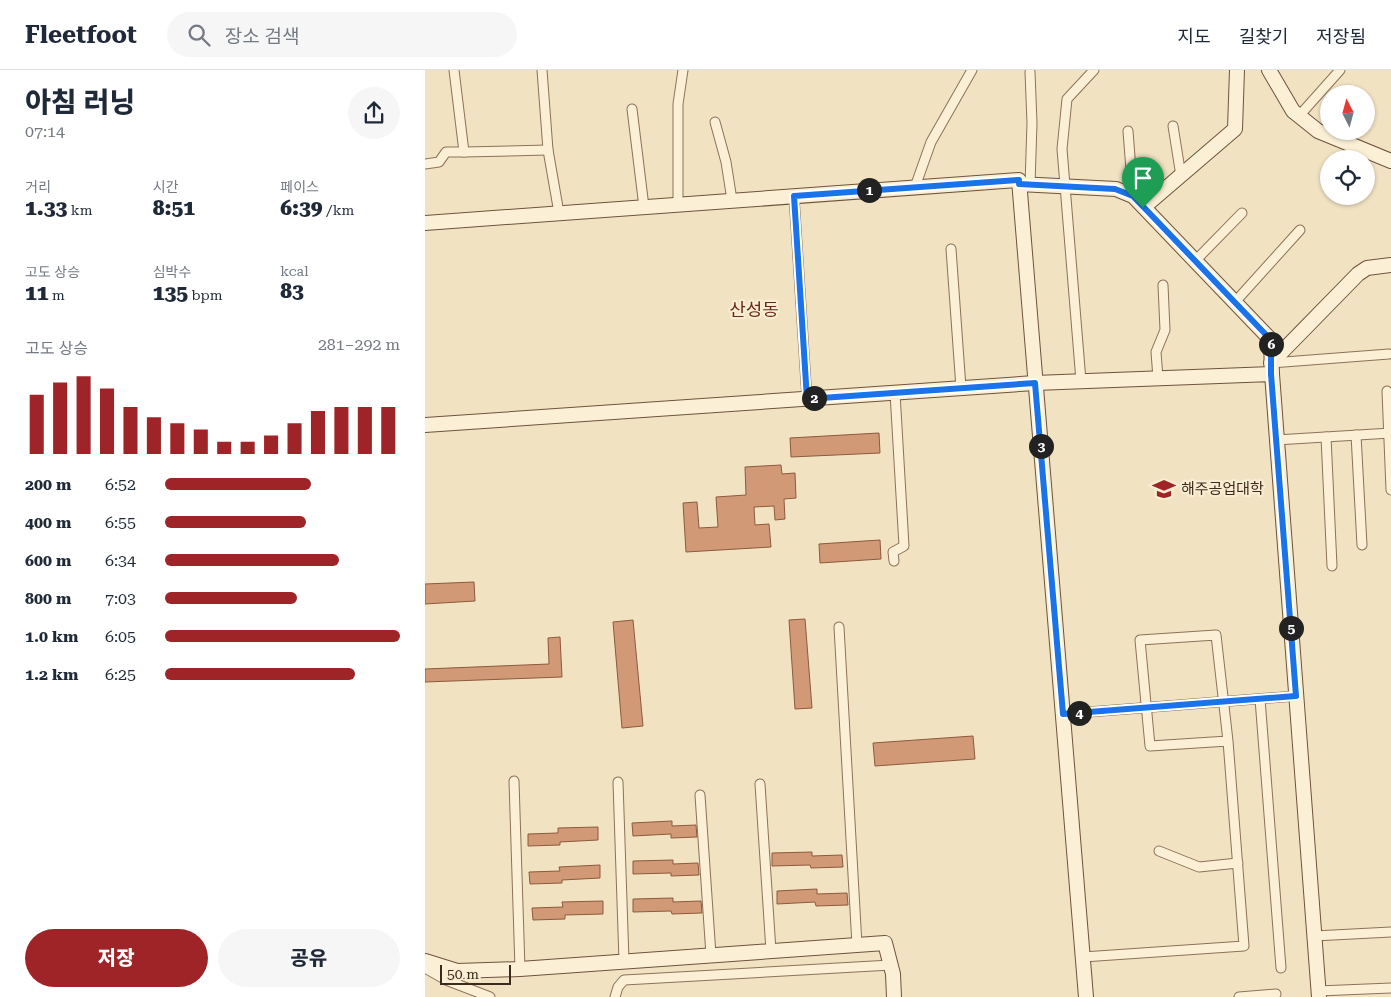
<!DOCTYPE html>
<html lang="ko">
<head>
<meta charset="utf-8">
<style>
  :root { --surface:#fff; --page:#f6f6f7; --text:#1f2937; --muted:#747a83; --line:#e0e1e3; --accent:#9f2428 }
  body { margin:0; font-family:"Roboto Serif","Noto Sans KR",serif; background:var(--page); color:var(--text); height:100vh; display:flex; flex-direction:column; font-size:19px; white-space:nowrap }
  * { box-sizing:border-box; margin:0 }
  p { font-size:16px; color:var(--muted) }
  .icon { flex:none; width:28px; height:28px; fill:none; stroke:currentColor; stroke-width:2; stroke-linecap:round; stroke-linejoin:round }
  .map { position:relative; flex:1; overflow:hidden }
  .sheet { display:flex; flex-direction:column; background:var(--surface); width:425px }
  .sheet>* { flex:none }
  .needle { width:32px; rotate:354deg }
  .fabs { position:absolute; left:895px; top:15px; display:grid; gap:10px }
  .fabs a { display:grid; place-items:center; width:55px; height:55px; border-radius:50%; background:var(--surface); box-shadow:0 1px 4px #0004; font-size:25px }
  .scale { position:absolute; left:15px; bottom:12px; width:71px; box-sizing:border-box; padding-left:5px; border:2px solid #3b2b1d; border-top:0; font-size:14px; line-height:18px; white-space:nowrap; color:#3b2b1d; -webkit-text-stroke:4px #f8ecd2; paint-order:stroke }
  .pin { position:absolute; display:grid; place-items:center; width:42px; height:42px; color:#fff; margin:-51px -21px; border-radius:50% 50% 50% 0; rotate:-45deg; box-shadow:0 0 5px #0007 }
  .pin .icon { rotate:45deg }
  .km { position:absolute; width:25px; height:25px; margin:-12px; border-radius:50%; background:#222; color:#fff; font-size:14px; line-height:25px; text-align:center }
  .round { display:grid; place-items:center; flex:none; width:52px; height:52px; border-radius:26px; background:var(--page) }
  .headline { display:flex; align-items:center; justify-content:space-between; height:85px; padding:0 25px }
  h1 { font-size:28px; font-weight:800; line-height:38px }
  .stats { display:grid; grid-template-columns:repeat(3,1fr); gap:8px; height:85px; padding:5px 25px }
  .stats div { display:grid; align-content:center }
  .stats b { font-size:21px; font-weight:800 }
  .stats small { font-size:14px; font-weight:400 }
  .stats p { font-size:14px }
  .chart { height:140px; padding:10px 25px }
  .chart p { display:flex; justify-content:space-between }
  .chart svg { width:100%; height:90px; margin-top:5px; stroke:var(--accent); stroke-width:6 }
  .action { display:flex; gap:10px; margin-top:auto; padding:10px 25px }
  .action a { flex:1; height:58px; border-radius:30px; background:var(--accent); color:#fff; font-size:20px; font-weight:800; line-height:58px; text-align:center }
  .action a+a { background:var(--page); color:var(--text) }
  ul { padding:0 25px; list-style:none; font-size:16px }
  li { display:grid; grid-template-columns:80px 60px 1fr; align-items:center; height:38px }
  li i { height:12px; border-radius:6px; background:var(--accent) }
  header { display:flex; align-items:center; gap:30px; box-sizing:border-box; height:70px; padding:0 25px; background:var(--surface); border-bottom:1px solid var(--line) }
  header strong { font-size:24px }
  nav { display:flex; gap:28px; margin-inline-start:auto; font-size:18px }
  .search { width:350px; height:45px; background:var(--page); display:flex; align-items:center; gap:12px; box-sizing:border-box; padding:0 18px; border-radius:28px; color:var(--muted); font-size:19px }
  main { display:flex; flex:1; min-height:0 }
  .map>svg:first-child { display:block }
  .building { fill:#d19976; stroke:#8d5a3c }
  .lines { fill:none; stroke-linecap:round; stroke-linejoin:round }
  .street-casing { stroke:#8c7258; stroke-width:11 }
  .secondary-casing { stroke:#6e533b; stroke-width:16 }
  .street { stroke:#fbefd6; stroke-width:9 }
  .secondary { stroke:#fbefd6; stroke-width:14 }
  .route-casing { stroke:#fff; stroke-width:10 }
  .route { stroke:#1a73e8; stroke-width:6 }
  .labels { text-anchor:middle; stroke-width:4.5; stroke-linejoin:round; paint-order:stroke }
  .poi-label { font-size:15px; fill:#3b2b1d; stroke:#f8ecd2; text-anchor:start }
  .quarter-label { font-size:18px; fill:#6a281a; stroke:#f8ecd2 }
</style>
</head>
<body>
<header>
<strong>Fleetfoot</strong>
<div class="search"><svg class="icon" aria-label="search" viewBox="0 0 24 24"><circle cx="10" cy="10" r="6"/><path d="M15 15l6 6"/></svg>장소 검색</div>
<nav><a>지도</a><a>길찾기</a><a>저장됨</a></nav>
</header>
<main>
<section class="sheet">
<div class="headline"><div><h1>아침 러닝</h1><p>07:14</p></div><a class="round"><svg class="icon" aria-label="share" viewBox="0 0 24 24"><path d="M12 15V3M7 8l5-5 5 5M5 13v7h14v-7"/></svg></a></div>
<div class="stats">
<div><p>거리</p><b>1.33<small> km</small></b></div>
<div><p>시간</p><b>8:51</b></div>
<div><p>페이스</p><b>6:39<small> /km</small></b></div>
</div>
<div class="stats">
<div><p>고도 상승</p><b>11<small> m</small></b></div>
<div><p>심박수</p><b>135<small> bpm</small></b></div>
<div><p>kcal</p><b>83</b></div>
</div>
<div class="chart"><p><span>고도 상승</span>281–292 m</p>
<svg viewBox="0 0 160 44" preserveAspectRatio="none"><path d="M5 44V15M15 44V9M25 44V6M35 44V12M45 44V21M55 44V26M65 44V29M75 44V32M85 44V38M95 44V38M105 44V35M115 44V29M125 44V23M135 44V21M145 44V21M155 44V21"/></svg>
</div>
<ul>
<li><b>200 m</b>6:52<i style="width:62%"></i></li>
<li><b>400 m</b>6:55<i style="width:60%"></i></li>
<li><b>600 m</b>6:34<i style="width:74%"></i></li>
<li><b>800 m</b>7:03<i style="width:56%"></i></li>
<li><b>1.0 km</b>6:05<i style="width:100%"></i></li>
<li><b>1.2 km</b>6:25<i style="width:81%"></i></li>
</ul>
<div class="action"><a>저장</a><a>공유</a></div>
</section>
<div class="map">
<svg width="966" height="927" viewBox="0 0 966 927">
  <rect width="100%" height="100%" fill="#f1e2c2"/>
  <g class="building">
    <path d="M454 363 455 383 366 387 365 368Z"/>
    <path d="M356 395 357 404 370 403 371 428 359 429 360 449 350 450 349 436 329 437 330 455 344 454 346 477 261 482 258 433 272 432 274 458 293 457 291 427 321 425 320 397Z"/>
    <path d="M455 470 456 489 395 493 394 474Z"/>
    <path d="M49 512 50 531 0 534V514Z"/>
    <path d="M380 549 387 638 370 639 364 550Z"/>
    <path d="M208 550 218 656 197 658 188 552Z"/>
    <path d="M135 567 137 607 0 612V599L124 594 123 568Z"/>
    <path d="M548 666 550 689 450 696 448 673Z"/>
    <path d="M247 751V756L271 755 272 767 246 768V764L208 766 207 753Z"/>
    <path d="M173 757V770L135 772V775L103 776V764L133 763V758Z"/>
    <path d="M387 782V786L417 785 418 797 386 798 385 795 347 796V783Z"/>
    <path d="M248 790V794L273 793 274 805 246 806V803L208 804V791Z"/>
    <path d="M175 795V808L137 810V813L105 814 104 802 135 801 134 797Z"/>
    <path d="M392 819V824L422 823 423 835 391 836 390 832 352 834V821Z"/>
    <path d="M248 828V832L276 831 277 843 247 844 246 841 208 842V829Z"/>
    <path d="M178 831V844L140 845V849L108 850 107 838 138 837 137 832Z"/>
  </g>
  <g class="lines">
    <defs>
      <g id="street">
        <path d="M29 0 39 82 123 80"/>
        <path d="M117 0 123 80 134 143"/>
        <path d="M207 39 219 137"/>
        <path d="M874 46 915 0"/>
        <path d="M290 52 301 92 307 130"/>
        <path d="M748 56 756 106"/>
        <path d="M703 61 708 126"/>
        <path d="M0 94 14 92 21 82H39"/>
        <path d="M605 115 607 53 605 2"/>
        <path d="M490 117 506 72 547 0"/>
        <path d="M369 126 382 329"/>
        <path d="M253 134V34L258 0"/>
        <path d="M526 179 536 318"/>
        <path d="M770 191 817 143"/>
        <path d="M810 232 875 160"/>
        <path d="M846 293 964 284"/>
        <path d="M733 308 731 282 740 260 738 215"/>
        <path d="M656 311 637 79 642 29 669 0"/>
        <path d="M962 321 966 420"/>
        <path d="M931 365 937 475"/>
        <path d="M901 367 907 496"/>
        <path d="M851 370 966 363"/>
        <path d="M469 491 468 482 479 476 470 323"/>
        <path d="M414 557 432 875"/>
        <path d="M835 629 856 898"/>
        <path d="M638 644 871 626"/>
        <path d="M89 711 95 899"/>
        <path d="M193 712 199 891"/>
        <path d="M335 714 346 881"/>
        <path d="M275 725 286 885"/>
        <path d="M734 781 774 797 813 793"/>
        <path d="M889 866 966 862"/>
        <path d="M658 887 819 876 803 671 725 676 715 570 791 565 803 671"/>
        <path d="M0 898 21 910 65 927"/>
        <path d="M893 921 966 918"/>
        <path d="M190 927 193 917 199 910 466 895"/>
        <path d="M814 927 851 924"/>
      </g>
      <g id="secondary">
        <path d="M844 0 868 41 893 61 966 91"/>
        <path d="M594 114 691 119 708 126 846 270 847 304"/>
        <path d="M719 137 810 59 812 0"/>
        <path d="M0 153 594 110 661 927"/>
        <path d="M846 293 933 204 942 198 966 195"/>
        <path d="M0 355 610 313 847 304 894 927"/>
        <path d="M0 891 32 901 95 899 460 873 468 904 469 927"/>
      </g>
    </defs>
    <use href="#street" class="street-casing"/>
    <use href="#secondary" class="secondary-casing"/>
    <use href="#street" class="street"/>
    <use href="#secondary" class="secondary"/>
  </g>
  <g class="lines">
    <defs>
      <path id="route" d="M594 110V114L690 119 708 126 846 270V304L871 626 638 644 610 313 382 329 369 126Z"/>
    </defs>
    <use href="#route" class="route-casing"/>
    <use href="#route" class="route"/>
  </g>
  <defs>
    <symbol id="university-bare" viewBox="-9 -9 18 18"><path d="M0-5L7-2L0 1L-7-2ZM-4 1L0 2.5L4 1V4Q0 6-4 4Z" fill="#9f2428" stroke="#f8ecd2" stroke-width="2.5" paint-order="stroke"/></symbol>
  </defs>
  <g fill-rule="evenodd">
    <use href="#university-bare" x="723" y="403" width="32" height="32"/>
  </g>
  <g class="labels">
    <g class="poi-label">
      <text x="756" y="424">해주공업대학</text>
    </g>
    <g class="quarter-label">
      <text x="329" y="246">산성동</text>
    </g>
  </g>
</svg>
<div class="fabs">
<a><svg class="needle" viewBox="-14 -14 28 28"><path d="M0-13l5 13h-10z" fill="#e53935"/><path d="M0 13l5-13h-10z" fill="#747a83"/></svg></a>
<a><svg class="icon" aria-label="locate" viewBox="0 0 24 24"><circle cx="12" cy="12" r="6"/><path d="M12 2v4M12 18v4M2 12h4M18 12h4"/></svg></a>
</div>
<div class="scale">50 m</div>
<div class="pin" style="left:718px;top:138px;background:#1e9e55"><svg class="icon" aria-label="arrive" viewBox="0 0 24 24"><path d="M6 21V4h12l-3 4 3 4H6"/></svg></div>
<b class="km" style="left:444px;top:120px">1</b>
<b class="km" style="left:389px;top:328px">2</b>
<b class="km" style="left:616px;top:376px">3</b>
<b class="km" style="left:654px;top:643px">4</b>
<b class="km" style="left:866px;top:558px">5</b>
<b class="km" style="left:846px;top:274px">6</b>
</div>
</main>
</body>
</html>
